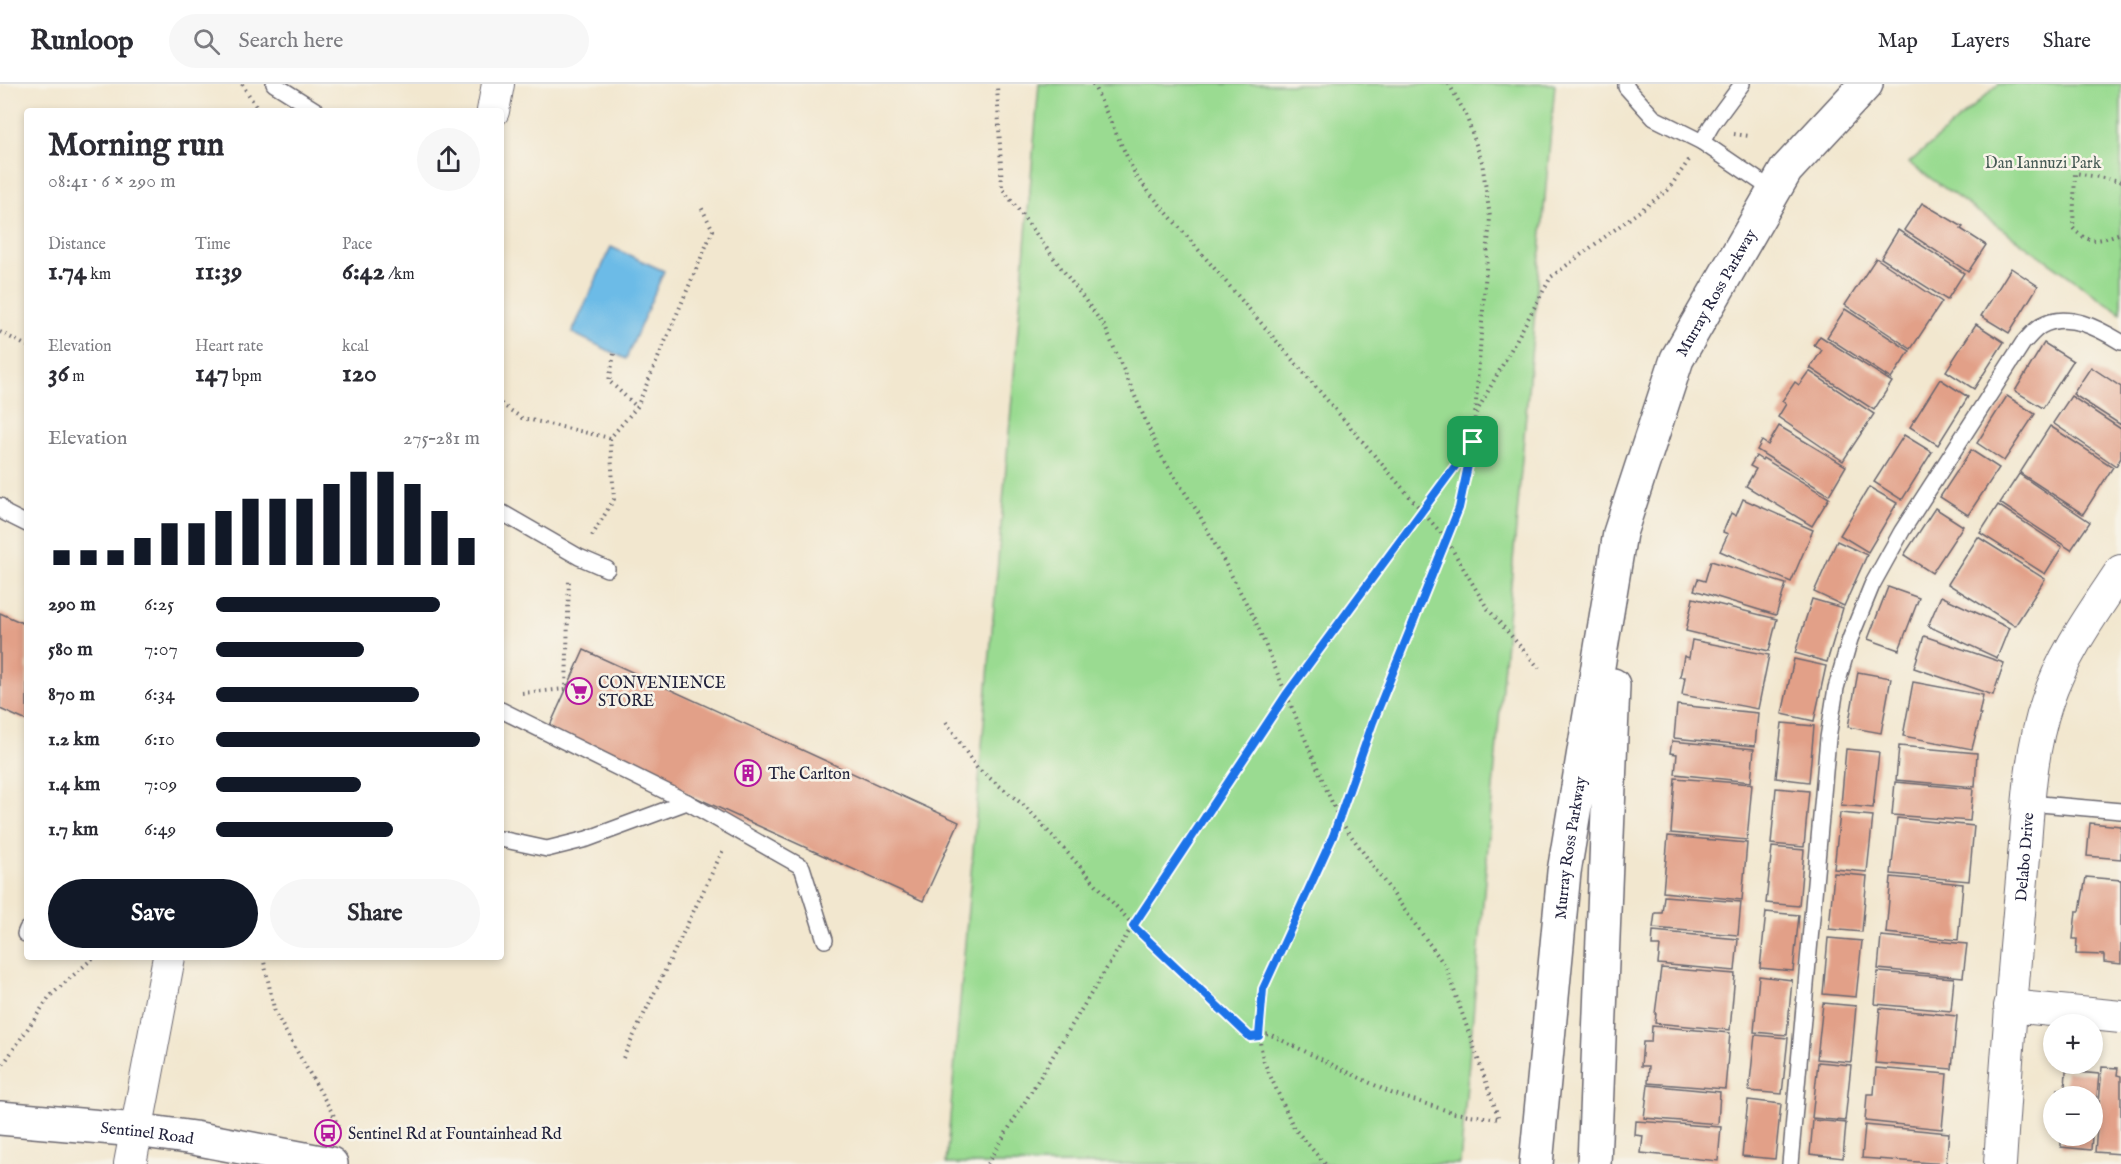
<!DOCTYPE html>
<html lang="en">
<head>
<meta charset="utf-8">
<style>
  :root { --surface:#fff; --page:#f7f7f7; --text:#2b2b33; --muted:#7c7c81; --line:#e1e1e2; --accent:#111827 }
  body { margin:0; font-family:"IM FELL English",serif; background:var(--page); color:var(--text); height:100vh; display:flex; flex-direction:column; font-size:22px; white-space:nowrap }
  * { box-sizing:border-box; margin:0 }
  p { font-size:20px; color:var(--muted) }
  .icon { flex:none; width:33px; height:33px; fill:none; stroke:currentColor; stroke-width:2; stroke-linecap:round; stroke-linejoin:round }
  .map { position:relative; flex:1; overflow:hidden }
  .side { position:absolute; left:24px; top:24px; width:480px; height:852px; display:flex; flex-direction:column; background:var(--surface); border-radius:6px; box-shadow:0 3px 9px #0003 }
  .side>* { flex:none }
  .tools { position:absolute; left:2043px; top:930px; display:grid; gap:12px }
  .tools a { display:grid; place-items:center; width:60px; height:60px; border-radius:50%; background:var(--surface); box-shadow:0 3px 9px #0003; font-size:30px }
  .pin { position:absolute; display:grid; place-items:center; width:51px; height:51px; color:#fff; margin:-26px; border-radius:12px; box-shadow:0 3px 9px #0006 }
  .round { display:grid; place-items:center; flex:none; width:63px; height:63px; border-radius:32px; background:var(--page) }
  .overview { display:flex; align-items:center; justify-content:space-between; height:102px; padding:0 24px }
  h1 { font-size:33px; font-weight:800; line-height:45px }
  .figures { display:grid; grid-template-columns:repeat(3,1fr); gap:9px; height:102px; padding:6px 24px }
  .figures div { display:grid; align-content:center }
  .figures b { font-size:26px; font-weight:800 }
  .figures small { font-size:16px; font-weight:400 }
  .figures p { font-size:16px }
  .chart { height:168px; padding:12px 24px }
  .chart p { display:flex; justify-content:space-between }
  .chart svg { width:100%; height:108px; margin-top:6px; stroke:var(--accent); stroke-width:6 }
  .primary-button { display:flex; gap:12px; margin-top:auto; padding:12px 24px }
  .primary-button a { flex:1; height:69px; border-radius:36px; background:var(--accent); color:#fff; font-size:24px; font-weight:800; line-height:69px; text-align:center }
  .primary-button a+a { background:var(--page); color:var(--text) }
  ul { padding:0 24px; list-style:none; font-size:20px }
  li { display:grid; grid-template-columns:96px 72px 1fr; align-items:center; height:45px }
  li i { height:15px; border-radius:8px; background:var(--accent) }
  header { display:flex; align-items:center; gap:36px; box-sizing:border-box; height:84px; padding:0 30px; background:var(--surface); border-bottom:2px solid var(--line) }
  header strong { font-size:28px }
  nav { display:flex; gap:33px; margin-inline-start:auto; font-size:21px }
  .search { width:420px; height:54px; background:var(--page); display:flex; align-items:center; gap:15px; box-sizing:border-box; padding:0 21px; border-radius:33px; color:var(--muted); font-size:22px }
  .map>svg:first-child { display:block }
  .green { fill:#9adb91; stroke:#5e7e66; stroke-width:1.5 }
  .water { fill:#6cbbe7; stroke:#476e91; stroke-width:1.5 }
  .building { fill:#e2a088 }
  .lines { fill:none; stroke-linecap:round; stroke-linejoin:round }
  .service-casing { stroke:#6b676f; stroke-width:18 }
  .minor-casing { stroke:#6b676f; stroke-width:34 }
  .tertiary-casing { stroke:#6b676f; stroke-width:36 }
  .path { stroke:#6b676f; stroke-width:4; stroke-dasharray:1.5 4.5; stroke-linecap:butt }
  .service { stroke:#fff; stroke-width:15 }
  .minor { stroke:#fff; stroke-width:32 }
  .tertiary { stroke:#fff; stroke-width:33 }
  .route-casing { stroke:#fff; stroke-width:12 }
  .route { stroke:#1a73e8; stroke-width:8 }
  .labels { text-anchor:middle; stroke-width:5; stroke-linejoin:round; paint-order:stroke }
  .park-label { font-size:16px; fill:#465a55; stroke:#f7f3e8 }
  .street-label { font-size:16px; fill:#22223b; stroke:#f7f3e8 }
  .poi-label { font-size:16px; fill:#22223b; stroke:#f7f3e8; text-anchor:start }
</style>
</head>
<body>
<header>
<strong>Runloop</strong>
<div class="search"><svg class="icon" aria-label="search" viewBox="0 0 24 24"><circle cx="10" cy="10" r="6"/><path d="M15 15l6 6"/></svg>Search here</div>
<nav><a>Map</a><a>Layers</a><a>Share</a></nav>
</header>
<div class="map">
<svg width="2121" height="1080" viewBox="0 0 2121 1080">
  <rect width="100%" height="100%" fill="#f7f3e8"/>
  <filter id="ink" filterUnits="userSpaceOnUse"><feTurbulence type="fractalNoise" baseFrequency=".0167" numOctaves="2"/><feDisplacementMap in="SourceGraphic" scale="12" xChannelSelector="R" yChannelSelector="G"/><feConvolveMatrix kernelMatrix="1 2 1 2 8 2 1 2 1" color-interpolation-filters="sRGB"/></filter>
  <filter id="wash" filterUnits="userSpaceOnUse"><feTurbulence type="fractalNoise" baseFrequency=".008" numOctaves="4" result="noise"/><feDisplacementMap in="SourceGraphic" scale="24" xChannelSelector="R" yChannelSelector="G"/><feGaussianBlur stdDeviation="1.35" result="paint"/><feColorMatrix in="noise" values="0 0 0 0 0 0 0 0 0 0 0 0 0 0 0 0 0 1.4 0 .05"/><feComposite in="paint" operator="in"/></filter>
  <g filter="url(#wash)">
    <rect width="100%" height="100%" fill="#f2e7cf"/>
    <g class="green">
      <path d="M1039 0H1555L1460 1080H946Z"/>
      <path d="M1999 0H2121V229L1909 79Z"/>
    </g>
    <path class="water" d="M611 163 664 187 626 275 572 249Z"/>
    <g id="blocks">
      <g class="building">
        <path d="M1922 119 1963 143 1961 145 1986 161 1968 188 1904 146Z"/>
        <path d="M1898 146 1964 189 1947 216 1881 174Z"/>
        <path d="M1876 174 1942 218 1911 265 1845 221Z"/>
        <path d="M2011 184 2038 202 2009 249 1981 232Z"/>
        <path d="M1845 225 1910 267 1891 295 1827 253Z"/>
        <path d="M1976 240 2004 258 1974 305 1946 287Z"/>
        <path d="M1820 252 1892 298 1874 326 1810 284 1822 266 1814 261Z"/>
        <path d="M2044 259 2073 277 2043 324 2015 307Z"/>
        <path d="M2091 283 2121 303V341L2073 310Z"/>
        <path d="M1809 287 1874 330 1843 377 1778 333 1786 320 1782 317 1795 298 1799 301Z"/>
        <path d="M1940 295 1968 313 1938 361 1910 343Z"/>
        <path d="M2007 312 2035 330 2004 377 1977 359Z"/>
        <path d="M2071 312 2121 345V374L2116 382 2053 339Z"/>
        <path d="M1779 342 1846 382 1829 411 1757 366 1762 357 1768 361Z"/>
        <path d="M2050 342 2113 383 2083 430 2020 389Z"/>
        <path d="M1904 351 1932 368 1902 416 1874 398Z"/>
        <path d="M1971 366 1999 384 1968 431 1940 413Z"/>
        <path d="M1756 372 1762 376 1763 374 1829 414 1812 442 1746 402 1756 385 1750 382Z"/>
        <path d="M2019 390 2090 438 2071 466 2000 419Z"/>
        <path d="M1869 403 1897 419 1868 468 1840 451Z"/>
        <path d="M1743 415 1813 446 1791 498 1720 467 1728 450 1723 448 1731 429 1736 432Z"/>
        <path d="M1998 421 2062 463 2045 490 1980 449Z"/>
        <path d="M1935 424 1963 442 1932 489 1904 471Z"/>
        <path d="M1978 453 2045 495 2015 542 1948 500Z"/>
        <path d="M1837 457 1867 471 1844 522 1814 508Z"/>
        <path d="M1711 477 1786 500 1776 531 1694 506 1698 495 1705 497Z"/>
        <path d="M1888 503 1919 514 1899 566 1868 555Z"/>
        <path d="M1941 512 2009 544 1997 574 1928 542Z"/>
        <path d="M1693 514 1777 535 1769 567 1686 547Z"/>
        <path d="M1812 515 1843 524 1827 578 1795 569Z"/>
        <path d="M0 529 27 541V637L0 625Z"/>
        <path d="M1924 552 2004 579 1993 611 1914 584Z"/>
        <path d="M1692 556 1769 571 1758 625 1682 611 1685 593H1680L1684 572 1689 574Z"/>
        <path d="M584 566 959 738 923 817 548 646Z"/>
        <path d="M1794 575 1826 582 1814 637 1782 630Z"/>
        <path d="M1858 588 1891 594 1881 649 1848 643Z"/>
        <path d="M1913 598 1983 611 1979 630H1981L1972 665 1903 652Z"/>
        <path d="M1677 621 1758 629 1755 662 1674 654Z"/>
        <path d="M1782 639 1814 642 1809 698 1776 694Z"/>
        <path d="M1672 657 1754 665 1751 698 1675 690 1677 670 1670 669Z"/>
        <path d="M1899 662 1977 669 1975 703 1896 696Z"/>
        <path d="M1846 665 1879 668 1873 724 1841 721Z"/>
        <path d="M1675 694 1752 700 1747 756 1671 749Z"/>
        <path d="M1895 698 1973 705 1970 737 1892 731Z"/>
        <path d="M1776 704 1809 707 1804 763 1771 760Z"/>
        <path d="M1840 729 1873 732 1867 788 1834 785Z"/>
        <path d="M1897 734 1974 742 1969 797 1891 790Z"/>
        <path d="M2090 739 2121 742V775L2087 772Z"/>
        <path d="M1668 752 1747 759 1742 816 1663 808Z"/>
        <path d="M1772 763 1804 766 1799 822 1766 819Z"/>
        <path d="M1834 789 1867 792 1862 848 1829 845Z"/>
        <path d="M1891 793 1963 800 1958 856 1886 849Z"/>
        <path d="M2086 793 2121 796V880L2104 878V871L2076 870 2077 855H2073L2076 827H2080Z"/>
        <path d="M1664 812 1741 818 1738 851 1653 844 1655 829H1662Z"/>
        <path d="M1766 828 1799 831 1793 887 1760 884Z"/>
        <path d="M1653 847 1738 855 1735 887 1658 880 1660 862H1652Z"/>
        <path d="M1881 852 1967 860 1963 893 1878 885Z"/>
        <path d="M1828 854 1862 857 1856 913 1823 910Z"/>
        <path d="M1661 884 1735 890 1730 946 1655 939 1656 930H1655Z"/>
        <path d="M1878 888 1954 894 1951 927 1875 920Z"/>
        <path d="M1759 892 1792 896 1787 951 1754 948Z"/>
        <path d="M1823 919 1856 922 1851 978 1817 975Z"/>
        <path d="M1880 924 1957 932 1952 985 1875 979Z"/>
        <path d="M1652 942 1730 949 1725 1005 1648 999 1649 982H1641L1643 958H1651Z"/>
        <path d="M1755 951 1788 954 1782 1010 1749 1007Z"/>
        <path d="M1818 978 1851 981 1845 1037 1812 1034Z"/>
        <path d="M2102 983 2118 984 2117 991 2121 992V1070L2095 1068Z"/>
        <path d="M1876 984 1947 990 1942 1045 1865 1037 1867 1010H1874Z"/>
        <path d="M2066 987 2099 990 2094 1043H2092V1012H2057L2058 1005H2065Z"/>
        <path d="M1648 1001 1720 1008 1718 1040 1644 1034Z"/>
        <path d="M1748 1016 1781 1020 1775 1075 1742 1072Z"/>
        <path d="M1813 1036 1846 1039 1843 1074 1810 1070Z"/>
        <path d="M1636 1037 1721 1043 1718 1077 1641 1069 1643 1052 1635 1051Z"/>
        <path d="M1865 1041 1949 1049 1946 1080 1862 1074Z"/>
        <path d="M2061 1052H2092L2091 1066 2061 1063Z"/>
      </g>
    </g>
  </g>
  <g filter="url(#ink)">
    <use href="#blocks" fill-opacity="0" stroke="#6b676f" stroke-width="1.5"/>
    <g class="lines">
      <defs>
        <g id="service">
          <path d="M274 0 317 27"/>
          <path d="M1626 0V3L1654 34 1702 58"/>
          <path d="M1742 0 1711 42 1702 58 1774 107"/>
          <path d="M0 422 5 429 27 440"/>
          <path d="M501 428 579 473 607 485"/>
          <path d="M501 626 687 718"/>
          <path d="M2029 719 2121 727"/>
          <path d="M501 755 547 765 587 755 687 718 802 783 825 856"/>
          <path d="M25 850 27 845"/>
          <path d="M1790 1080 1828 654 1836 604 1850 555 1872 501 1902 447 2023 259C2029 253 2034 246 2041 242 2067 227 2098 244 2121 258"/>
        </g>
        <g id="minor">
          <path d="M493 27 498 0"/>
          <path d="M2010 922 2121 933"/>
          <path d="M130 1080 169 873"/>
          <path id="s1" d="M2000 1080C2006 981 2014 883 2023 784 2028 729 2029 671 2047 618 2063 570 2093 529 2121 487"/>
        </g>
        <g id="tertiary">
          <path id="s2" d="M0 1034 136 1046 194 1054 331 1080"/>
          <path id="s3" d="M1536 1080 1564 788 1620 449 1677 275 1786 86 1866 0"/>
          <path d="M1594 1080 1613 601"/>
        </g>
      </defs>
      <use href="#service" class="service-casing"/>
      <use href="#minor" class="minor-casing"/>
      <use href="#tertiary" class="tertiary-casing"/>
      <g class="path">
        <path d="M242 0 259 27"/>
        <path d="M1093 0 1137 94 1446 455 1487 524 1539 584"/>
        <path d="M1734 50 1749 52"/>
        <path d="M2121 97 2075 89 2073 144C2089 162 2100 156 2121 149"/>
        <path d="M0 248 27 262"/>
        <path d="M614 270 609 297 637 323"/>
        <path d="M501 320 522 334 610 354 637 323 713 146 701 123"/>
        <path d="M1476 329 1551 193 1668 106 1689 76"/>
        <path d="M592 452 614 415 610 354"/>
        <path d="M522 609 566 605 569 495"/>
        <path d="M946 638 977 684 1026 723 1133 841 1250 953 1269 950 1391 1009 1455 1029 1499 1035 1446 883 1339 735 1254 534 1199 430 1160 370 1105 243 1002 104 997 1"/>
        <path d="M263 873 275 929 333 1030 338 1043"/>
        <path d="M623 974 723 766"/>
        <path d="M0 985 50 912 94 873"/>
        <path d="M987 1080 1133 841 1270 634 1472 359"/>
        <path d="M1325 1080 1294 1044 1263 976 1259 952 1263 905 1333 752 1373 638 1459 424 1473 358 1490 133 1482 78 1466 31 1449 0"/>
      </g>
      <use href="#service" class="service"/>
      <use href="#minor" class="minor"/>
      <use href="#tertiary" class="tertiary"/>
    </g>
  </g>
  <g class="lines" filter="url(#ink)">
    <defs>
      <path id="route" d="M1473 358 1459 424 1373 638 1333 752 1263 905 1259 952 1250 953 1133 842 1286 611Z"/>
    </defs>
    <use href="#route" class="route-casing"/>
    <use href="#route" class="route"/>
  </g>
  <defs>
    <symbol id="supermarket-ring" viewBox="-11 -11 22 22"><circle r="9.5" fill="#f7f3e8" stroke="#b5179e" stroke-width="1.5"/><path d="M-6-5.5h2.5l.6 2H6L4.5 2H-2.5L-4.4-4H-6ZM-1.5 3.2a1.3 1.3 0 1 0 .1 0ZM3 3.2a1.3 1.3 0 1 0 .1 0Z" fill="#b5179e"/></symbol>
    <symbol id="building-ring" viewBox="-11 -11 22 22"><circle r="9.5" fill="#f7f3e8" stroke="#b5179e" stroke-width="1.5"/><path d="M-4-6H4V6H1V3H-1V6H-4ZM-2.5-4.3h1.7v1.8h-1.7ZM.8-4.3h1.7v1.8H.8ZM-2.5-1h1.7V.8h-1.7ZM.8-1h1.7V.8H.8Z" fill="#b5179e"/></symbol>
    <symbol id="bus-ring" viewBox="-11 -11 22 22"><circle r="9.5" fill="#f7f3e8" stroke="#b5179e" stroke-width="1.5"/><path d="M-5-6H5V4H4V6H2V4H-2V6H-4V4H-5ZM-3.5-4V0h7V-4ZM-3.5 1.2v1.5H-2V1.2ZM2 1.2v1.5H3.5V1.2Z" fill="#b5179e"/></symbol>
  </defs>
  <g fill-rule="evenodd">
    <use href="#supermarket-ring" x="564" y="592" width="30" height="30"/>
    <use href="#building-ring" x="733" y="674" width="30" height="30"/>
    <use href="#bus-ring" x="313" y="1034" width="30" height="30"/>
  </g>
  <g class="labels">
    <g class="park-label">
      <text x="2043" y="84">Dan Iannuzi Park</text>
    </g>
    <g class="street-label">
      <text dy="6" stroke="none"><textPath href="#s3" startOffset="897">Murray Ross Parkway</textPath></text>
      <text dy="6" stroke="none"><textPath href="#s3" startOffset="318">Murray Ross Parkway</textPath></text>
      <text dy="6" stroke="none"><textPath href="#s1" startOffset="308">Delabo Drive</textPath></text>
      <text dy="6" stroke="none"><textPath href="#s2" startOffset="148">Sentinel Road</textPath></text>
    </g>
    <g class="poi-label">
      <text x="598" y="604">CONVENIENCE<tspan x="598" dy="18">STORE</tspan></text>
      <text x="768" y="695">The Carlton</text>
      <text x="348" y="1055">Sentinel Rd at Fountainhead Rd</text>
    </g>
  </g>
</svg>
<div class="tools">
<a>+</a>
<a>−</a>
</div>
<div class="pin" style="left:1473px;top:358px;background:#1e9e55"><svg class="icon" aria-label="arrive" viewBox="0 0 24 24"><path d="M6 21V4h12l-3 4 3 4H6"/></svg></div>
<section class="side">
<div class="overview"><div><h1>Morning run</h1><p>08:41 · 6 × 290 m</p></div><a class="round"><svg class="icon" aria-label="share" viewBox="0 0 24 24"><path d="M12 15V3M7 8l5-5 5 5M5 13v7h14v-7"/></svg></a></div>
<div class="figures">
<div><p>Distance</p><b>1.74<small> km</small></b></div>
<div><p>Time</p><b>11:39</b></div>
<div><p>Pace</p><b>6:42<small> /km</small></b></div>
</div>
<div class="figures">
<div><p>Elevation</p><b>36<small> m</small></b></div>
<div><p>Heart rate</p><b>147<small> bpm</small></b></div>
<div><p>kcal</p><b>120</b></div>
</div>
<div class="chart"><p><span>Elevation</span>275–281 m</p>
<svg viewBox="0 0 160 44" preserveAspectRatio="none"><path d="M5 44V38M15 44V38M25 44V38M35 44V33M45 44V27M55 44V27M65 44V22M75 44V17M85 44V17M95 44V17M105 44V11M115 44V6M125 44V6M135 44V11M145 44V22M155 44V33"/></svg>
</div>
<ul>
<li><b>290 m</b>6:25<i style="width:85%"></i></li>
<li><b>580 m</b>7:07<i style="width:56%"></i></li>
<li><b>870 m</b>6:34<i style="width:77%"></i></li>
<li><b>1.2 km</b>6:10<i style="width:100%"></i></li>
<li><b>1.4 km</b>7:09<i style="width:55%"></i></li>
<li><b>1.7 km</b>6:49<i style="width:67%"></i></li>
</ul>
<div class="primary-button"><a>Save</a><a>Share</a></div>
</section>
</div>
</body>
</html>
